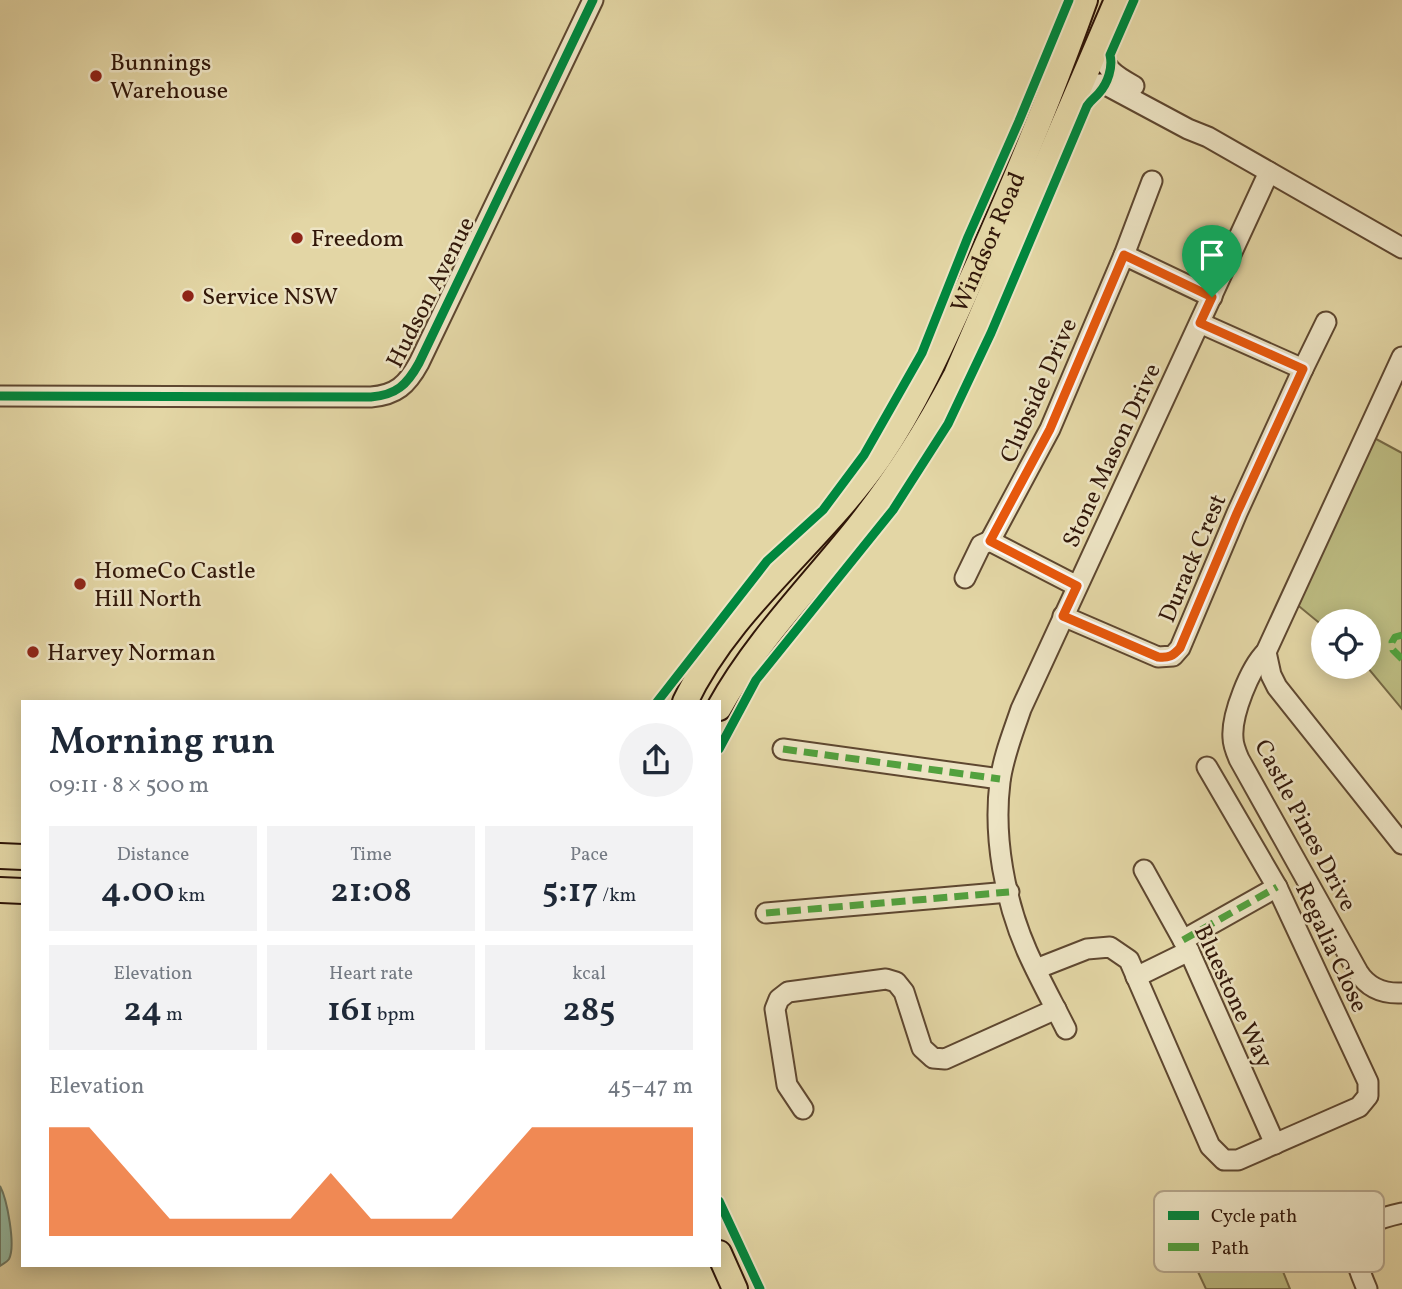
<!DOCTYPE html>
<html lang="en">
<head>
<meta charset="utf-8">
<style>
  :root { --surface:#fff; --page:#f2f2f3; --text:#1f2937; --muted:#747a83; --accent:#ea580c }
  body { margin:0; font-family:Vollkorn,serif; background:var(--page); color:var(--text); height:100vh; display:flex; flex-direction:column; font-size:26px; white-space:nowrap }
  * { box-sizing:border-box; margin:0 }
  p { font-size:23px; color:var(--muted) }
  .icon { flex:none; width:38px; height:38px; fill:none; stroke:currentColor; stroke-width:2; stroke-linecap:round; stroke-linejoin:round }
  .map { position:relative; flex:1; overflow:hidden }
  .details { position:absolute; left:21px; top:700px; width:700px; height:567px; display:flex; flex-direction:column; background:var(--surface); border-radius:0px; box-shadow:0 4px 18px #0003 }
  .details>* { flex:none }
  .tools { position:absolute; left:1311px; top:609px; display:grid; gap:14px }
  .tools a { display:grid; place-items:center; width:70px; height:70px; border-radius:50%; background:var(--surface); box-shadow:0 4px 18px #0003; font-size:35px }
  .pin { position:absolute; display:grid; place-items:center; width:60px; height:60px; color:#fff; margin:-72px -30px; border-radius:50% 50% 50% 0; rotate:-45deg; box-shadow:0 0 7px #0007 }
  .pin .icon { rotate:45deg }
  .round { display:grid; place-items:center; flex:none; width:74px; height:74px; border-radius:37px; background:var(--page) }
  .head { display:flex; align-items:center; justify-content:space-between; height:119px; padding:0 28px }
  h1 { font-size:38px; font-weight:600; line-height:52px }
  .metrics { display:grid; grid-template-columns:repeat(3,1fr); gap:10px; height:119px; padding:7px 28px }
  .metrics div { display:grid; align-content:center; border-radius:0px; background:var(--page); text-align:center }
  .metrics b { font-size:35px; font-weight:600 }
  .metrics small { font-size:19px; font-weight:400 }
  .metrics p { font-size:19px }
  .chart { height:196px; padding:14px 28px }
  .chart p { display:flex; justify-content:space-between }
  .chart svg { width:100%; height:126px; margin-top:7px; fill:var(--accent); opacity:.7 }
  .map>svg:first-child { display:block }
  .green { fill:#bcbb81; stroke:#766945; stroke-width:2 }
  .water { fill:#96baa1; stroke:#6e7964; stroke-width:2 }
  .lines { fill:none; stroke-linecap:round; stroke-linejoin:round }
  .minor-casing { stroke:#5e4730; stroke-width:23 }
  .major-casing { stroke:#311709; stroke-width:28 }
  .minor { stroke:#ede4c4; stroke-width:19 }
  .major { stroke:#e3d6a5; stroke-width:24 }
  .quiet { stroke:#52a13e; stroke-width:7; stroke-dasharray:14 7; stroke-linecap:butt }
  .cycleway-casing { stroke:#ede4c4; stroke-width:13 }
  .cycleway { stroke:#00873e; stroke-width:9 }
  .route-casing { stroke:#fff; stroke-width:14 }
  .route { stroke:#ea580c; stroke-width:9 }
  .poi-dot { fill:#8f2418; stroke:#ede4c4; stroke-width:2.5 }
  .labels { text-anchor:middle; stroke-width:5; stroke-linejoin:round; paint-order:stroke }
  .poi-label { font-size:24px; fill:#311709; stroke:#ede4c4; text-anchor:start }
  .street-label { font-size:24px; fill:#311709; stroke:#ede4c4 }
  .key { fill:#ede4c4; stroke:#b5a68c; stroke-width:2 }
  .key-label { font-size:19px; fill:#311709 }
</style>
</head>
<body>
<div class="map">
<svg width="1402" height="1289" viewBox="0 0 1402 1289">
  <rect width="100%" height="100%" fill="#e3d6a5"/>
  <filter id="stains"><feTurbulence type="fractalNoise" baseFrequency=".00286" numOctaves="4"/><feColorMatrix values="0 0 0 0 .2 0 0 0 0 .09 0 0 0 0 .02 0 0 0 .5 -.17"/></filter>
  <radialGradient id="worn" r=".72"><stop offset=".6" stop-color="#630" stop-opacity="0"/><stop offset="1" stop-color="#630" stop-opacity=".3"/></radialGradient>
  <g class="green">
    <path d="M1365 433 1402 453V709L1367 667 1368 621H1323V626L1289 598Z"/>
    <path d="M1258 1209 1290 1289H1206L1184 1242Z"/>
  </g>
  <path class="water" d="M0 1186C7 1199 16 1246 9 1259 7 1262 3 1264 0 1266Z"/>
  <g class="lines">
    <defs>
      <g id="minor">
        <path d="M1098 44C1105 69 1112 74 1134 86"/>
        <path d="M1077 92 1096 84H1104L1188 129 1208 137 1402 248"/>
        <path d="M1124 255 1152 181"/>
        <path d="M1402 357 1266 652C1250 668 1231 715 1233 738 1233 745 1236 752 1239 759L1358 972C1368 988 1383 994 1402 993"/>
        <path d="M1303 369 1326 322"/>
        <path d="M0 396 371 397C396 395 407 385 419 363L593 0"/>
        <path d="M990 541 1050 429 1124 255 1212 297"/>
        <path d="M965 578 981 545 990 541 1077 586"/>
        <path d="M1063 616 1158 657 1173 656 1180 648 1237 513 1303 369 1200 323"/>
        <path d="M1266 652 1271 675 1277 687 1402 844"/>
        <path d="M783 749 1000 779"/>
        <path d="M1144 870 1189 951 1275 1144"/>
        <path d="M766 913 1009 892"/>
        <path d="M1183 940 1277 887"/>
        <path d="M1036 969 1087 949 1110 947 1129 960 1210 1146 1224 1160H1238L1359 1107 1368 1096V1082L1277 887 1207 767"/>
        <path d="M1136 977 1189 951"/>
        <path d="M1066 1029C1053 1003 1039 978 1027 951 1005 901 993 837 1000 782 1003 757 1013 733 1021 709L1269 172"/>
        <path d="M803 1109 787 1085 775 1009 779 999 788 992 886 979 896 982 904 992 922 1048 933 1058 945 1059 1056 1009"/>
        <path d="M1367 1289C1346 1240 1347 1225 1402 1213"/>
      </g>
      <g id="major">
        <path id="s1" d="M685 702C730 607 820 543 879 458 915 405 941 347 967 289 1010 194 1050 98 1085 0"/>
        <path d="M719 708C756 641 811 586 858 527 898 476 926 432 956 375L1117 0"/>
        <path d="M0 856 23 857"/>
        <path d="M0 890 23 891"/>
        <path d="M719 1253 735 1289"/>
      </g>
    </defs>
    <use href="#minor" class="minor-casing"/>
    <use href="#major" class="major-casing"/>
    <use href="#minor" class="minor"/>
    <use href="#major" class="major"/>
    <g class="quiet">
      <path d="M1402 635 1395 637 1392 642 1393 650 1402 659"/>
      <path d="M783 749 1000 779"/>
      <path d="M766 913 1009 892"/>
      <path d="M1183 940 1277 887"/>
    </g>
    <defs>
      <g id="cycleway">
        <path d="M0 396 371 397C396 395 407 385 419 363L593 0"/>
        <path d="M657 702 767 561 823 510 864 455 922 353 968 237 1019 121 1069 0"/>
        <path d="M719 749 756 680 893 510 948 424 991 333 1087 106C1091 100 1095 98 1099 93 1108 83 1113 67 1110 55L1134 0"/>
        <path d="M719 1201 760 1289"/>
      </g>
    </defs>
    <use href="#cycleway" class="cycleway-casing"/>
    <use href="#cycleway" class="cycleway"/>
  </g>
  <g class="lines">
    <defs>
      <path id="route" d="M1124 255 1212 297 1200 323 1303 369 1237 513 1180 648C1173 656 1169 658 1158 657L1063 616 1077 586 990 541 1050 429Z"/>
    </defs>
    <use href="#route" class="route-casing"/>
    <use href="#route" class="route"/>
  </g>
  <g class="poi-dot">
    <circle cx="96" cy="76" r="7"/>
    <circle cx="297" cy="238" r="7"/>
    <circle cx="188" cy="296" r="7"/>
    <circle cx="80" cy="584" r="7"/>
    <circle cx="33" cy="652" r="7"/>
  </g>
  <g class="labels">
    <g class="poi-label">
      <text x="110" y="70">Bunnings<tspan x="110" dy="28">Warehouse</tspan></text>
      <text x="311" y="246">Freedom</text>
      <text x="202" y="304">Service NSW</text>
      <text x="94" y="578">HomeCo Castle<tspan x="94" dy="28">Hill North</tspan></text>
      <text x="47" y="660">Harvey Norman</text>
    </g>
    <g class="street-label">
      <text dy="8" stroke="none"><textPath href="#s1" startOffset="555">Windsor Road</textPath></text>
      <text transform="translate(430 292) rotate(-63)" y="8">Hudson Avenue</text>
      <text transform="translate(1038 390) rotate(-66)" y="8">Clubside Drive</text>
      <text transform="translate(1111 455) rotate(-65)" y="8">Stone Mason Drive</text>
      <text transform="translate(1192 558) rotate(-67)" y="8">Durack Crest</text>
      <text transform="translate(1306 825) rotate(62)" y="8">Castle Pines Drive</text>
      <text transform="translate(1332 947) rotate(65)" y="8">Regalia Close</text>
      <text transform="translate(1234 996) rotate(65)" y="8">Bluestone Way</text>
    </g>
  </g>
  <rect x="1154" y="1191" width="230" height="81" rx="10" class="key"/>
  <rect x="1168" y="1211" width="31" height="9" fill="#00873e"/>
  <rect x="1168" y="1243" width="31" height="8" fill="#52a13e"/>
  <g class="key-label">
    <text x="1211" y="1222">Cycle path</text>
    <text x="1211" y="1254">Path</text>
  </g>
  <rect width="100%" height="100%" filter="url(#stains)"/>
  <rect width="100%" height="100%" fill="url(#worn)"/>
</svg>
<div class="tools">
<a><svg class="icon" aria-label="locate" viewBox="0 0 24 24"><circle cx="12" cy="12" r="6"/><path d="M12 2v4M12 18v4M2 12h4M18 12h4"/></svg></a>
</div>
<div class="pin" style="left:1212px;top:297px;background:#1e9e55"><svg class="icon" aria-label="arrive" viewBox="0 0 24 24"><path d="M6 21V4h12l-3 4 3 4H6"/></svg></div>
<section class="details">
<div class="head"><div><h1>Morning run</h1><p>09:11 · 8 × 500 m</p></div><a class="round"><svg class="icon" aria-label="share" viewBox="0 0 24 24"><path d="M12 15V3M7 8l5-5 5 5M5 13v7h14v-7"/></svg></a></div>
<div class="metrics">
<div><p>Distance</p><b>4.00<small> km</small></b></div>
<div><p>Time</p><b>21:08</b></div>
<div><p>Pace</p><b>5:17<small> /km</small></b></div>
</div>
<div class="metrics">
<div><p>Elevation</p><b>24<small> m</small></b></div>
<div><p>Heart rate</p><b>161<small> bpm</small></b></div>
<div><p>kcal</p><b>285</b></div>
</div>
<div class="chart"><p><span>Elevation</span>45–47 m</p>
<svg viewBox="0 0 160 44" preserveAspectRatio="none"><path d="M0 44V6L10 6L20 22L30 38L40 38L50 38L60 38L70 22L80 38L90 38L100 38L110 22L120 6L130 6L140 6L150 6L160 6V44z"/></svg>
</div>
</section>
</div>
</body>
</html>
